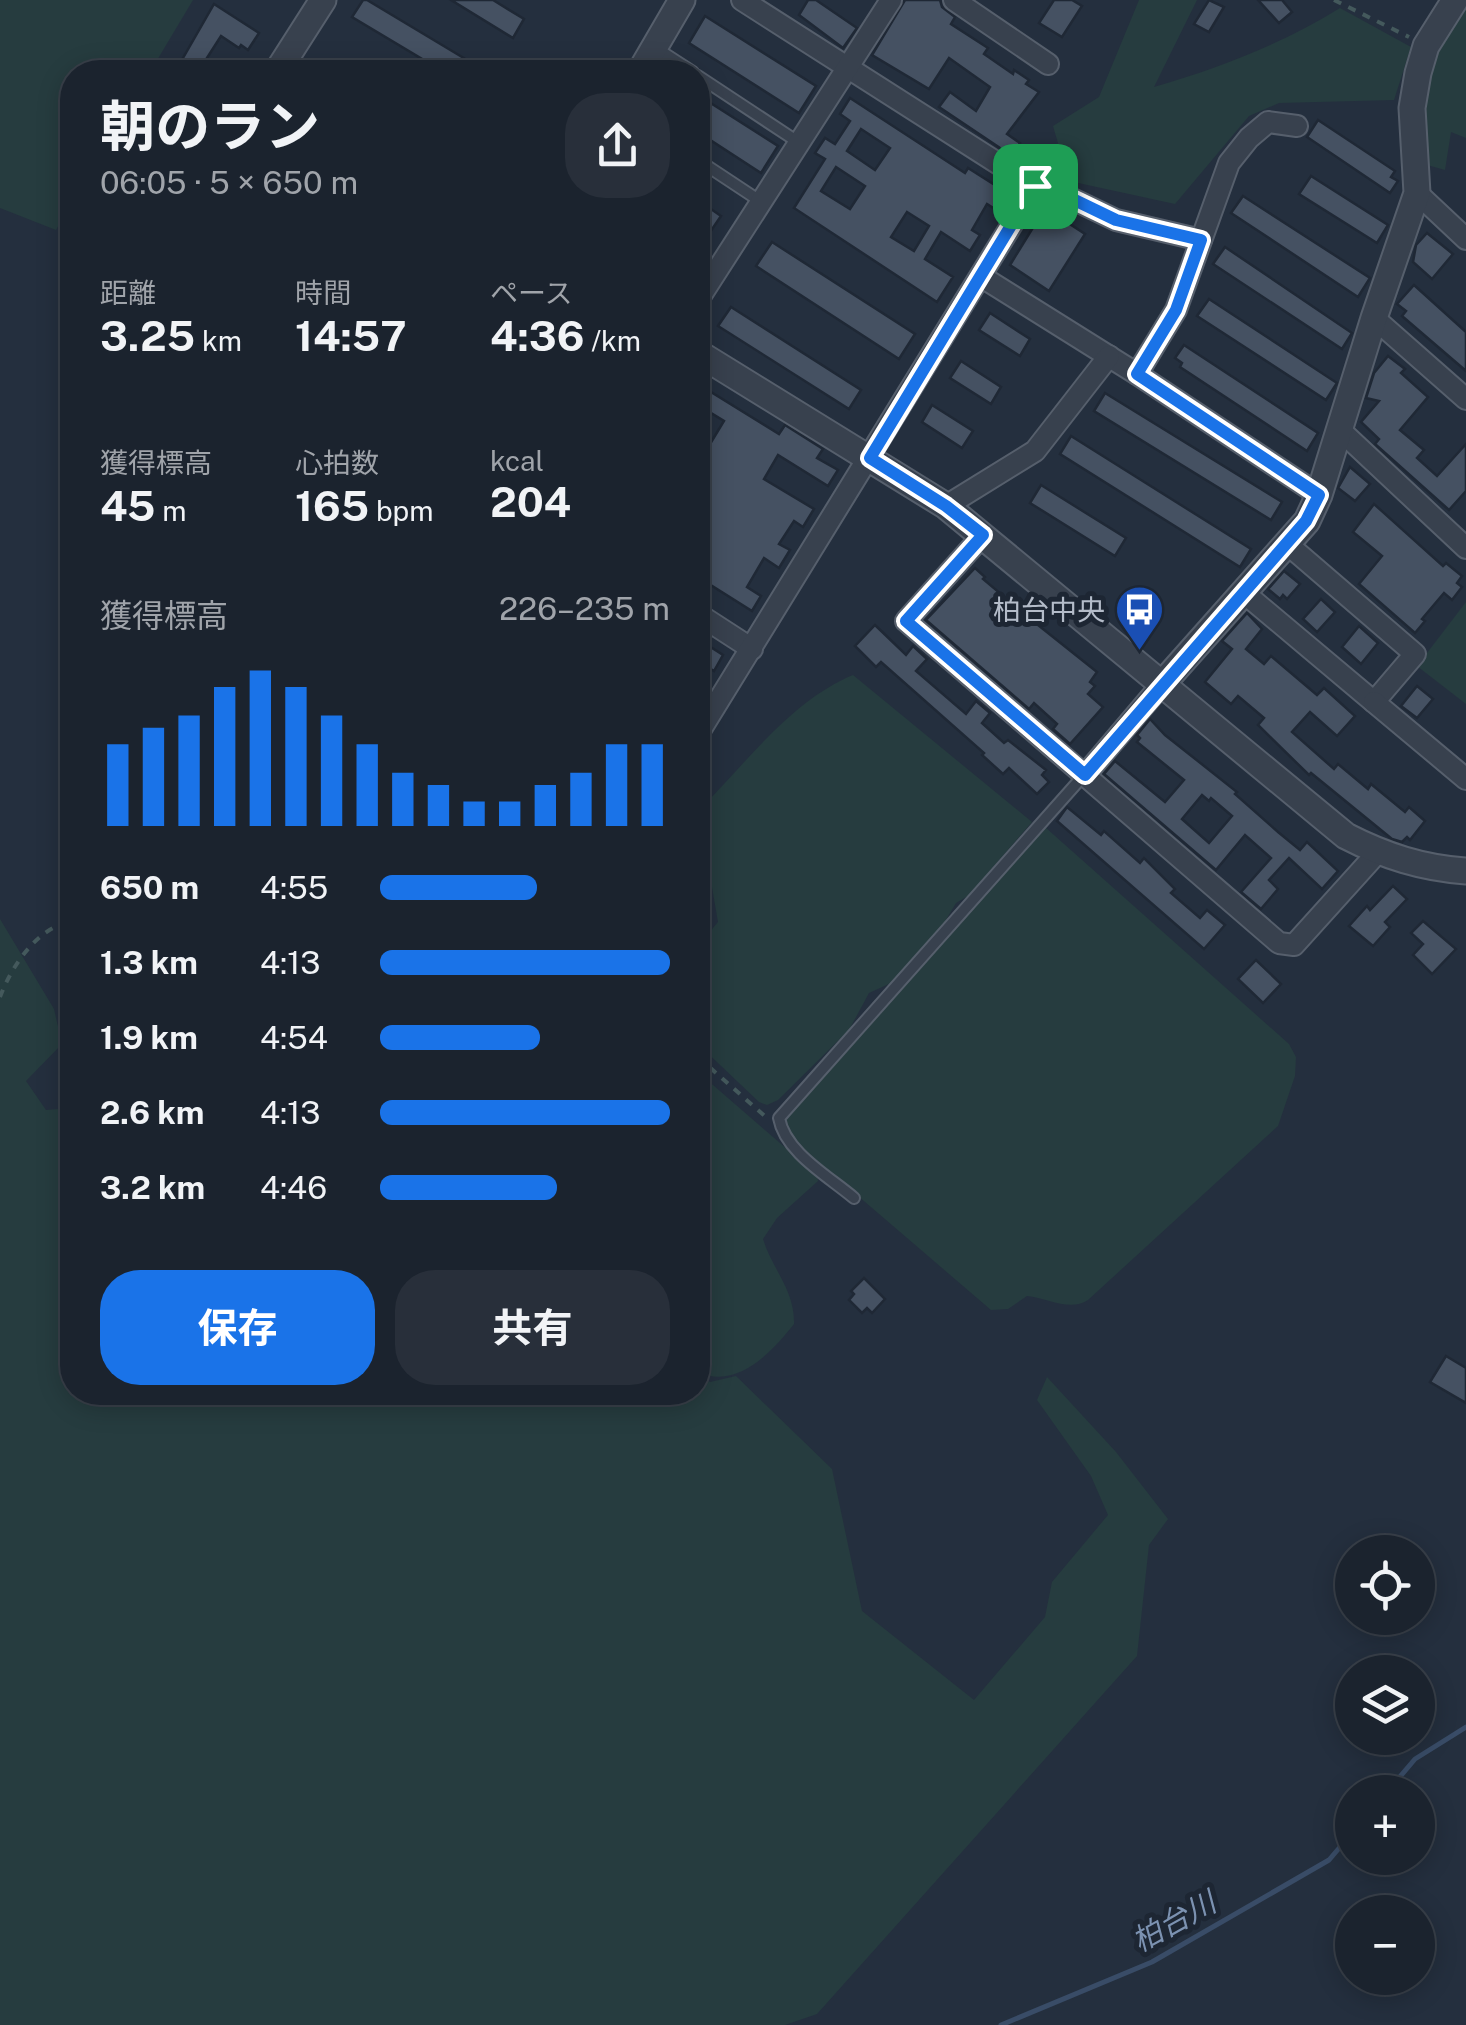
<!DOCTYPE html>
<html lang="ja">
<head>
<meta charset="utf-8">
<style>
  :root { --surface:#1b232e; --page:#282f3a; --text:#f1f3f6; --muted:#a0a4aa; --line:#39404a; --accent:#1a73e8 }
  body { margin:0; font-family:"Public Sans","Noto Sans JP",sans-serif; background:var(--page); color:var(--text); height:100vh; display:flex; flex-direction:column; font-size:38px; white-space:nowrap }
  * { box-sizing:border-box; margin:0 }
  p { font-size:32px; color:var(--muted) }
  .icon { flex:none; width:55px; height:55px; fill:none; stroke:currentColor; stroke-width:2; stroke-linecap:round; stroke-linejoin:round }
  .map { position:relative; flex:1; overflow:hidden }
  .sheet { position:absolute; left:60px; top:60px; width:650px; height:1345px; display:flex; flex-direction:column; background:var(--surface); border-radius:40px; box-shadow:0 5px 25px #0003,0 0 0 2px var(--line) }
  .sheet>* { flex:none }
  .controls { position:absolute; left:1335px; top:1535px; display:grid; gap:20px }
  .controls a { display:grid; place-items:center; width:100px; height:100px; border-radius:50%; background:var(--surface); box-shadow:0 5px 25px #0003,0 0 0 2px var(--line); font-size:50px }
  .pin { position:absolute; display:grid; place-items:center; width:85px; height:85px; color:#fff; margin:-42px; border-radius:20px; box-shadow:0 5px 15px #0006 }
  .round { display:grid; place-items:center; flex:none; width:105px; height:105px; border-radius:40px; background:var(--page) }
  .head { display:flex; align-items:center; justify-content:space-between; height:170px; padding:0 40px }
  h1 { font-size:55px; font-weight:700; line-height:75px }
  .metrics { display:grid; grid-template-columns:repeat(3,1fr); gap:15px; height:170px; padding:10px 40px }
  .metrics div { display:grid; align-content:center }
  .metrics b { font-size:42px; font-weight:700 }
  .metrics small { font-size:28px; font-weight:400 }
  .metrics p { font-size:28px }
  .chart { height:280px; padding:20px 40px }
  .chart p { display:flex; justify-content:space-between }
  .chart svg { width:100%; height:180px; margin-top:10px; stroke:var(--accent); stroke-width:6 }
  .primary-button { display:flex; gap:20px; margin-top:auto; padding:20px 40px }
  .primary-button a { flex:1; height:115px; border-radius:40px; background:var(--accent); color:#fff; font-size:40px; font-weight:700; line-height:115px; text-align:center }
  .primary-button a+a { background:var(--page); color:var(--text) }
  ul { padding:0 40px; list-style:none; font-size:32px }
  li { display:grid; grid-template-columns:160px 120px 1fr; align-items:center; height:75px }
  li i { height:25px; border-radius:12px; background:var(--accent) }
  .map>svg:first-child { display:block }
  .green { fill:#263c3f }
  .lines { fill:none; stroke-linecap:round; stroke-linejoin:round }
  .stream { stroke:#394c67; stroke-width:5 }
  .building { fill:#455162; stroke:#1f2835; stroke-width:2.5; fill-rule:evenodd }
  .service-casing { stroke:#565f6c; stroke-width:14 }
  .minor-casing { stroke:#565f6c; stroke-width:24 }
  .tertiary-casing { stroke:#565f6c; stroke-width:29 }
  .path { stroke:#44595c; stroke-width:4; stroke-dasharray:8 8; stroke-linecap:butt }
  .service { stroke:#38414e; stroke-width:10 }
  .minor { stroke:#38414e; stroke-width:20 }
  .tertiary { stroke:#38414e; stroke-width:25 }
  .route-casing { stroke:#fff; stroke-width:20 }
  .route { stroke:#1a73e8; stroke-width:12 }
  .labels { text-anchor:middle; stroke-width:10; stroke-linejoin:round; paint-order:stroke }
  .poi-label { font-size:28px; fill:#b4bcc9; stroke:#1d2633; text-anchor:end }
  .water-label { font-size:30px; font-style:italic; fill:#7c92b1; stroke:#1d2633 }
</style>
</head>
<body>
<div class="map">
<svg width="1466" height="2025" viewBox="0 0 1466 2025">
  <rect width="100%" height="100%" fill="#242f3e"/>
  <g class="green">
    <path d="M0 0H193L150 72H72V202L56 230 0 208Z"/>
    <path d="M1139 0H1197L1154 87C1219 68 1282 44 1340 8L1411 47 1394 100 1279 103 1249 116 1175 204 1069 181 1053 126 1099 97Z"/>
    <path d="M1466 9V138L1451 132 1445 170 1420 163 1417 108 1433 55Z"/>
    <path d="M1466 602V704L1417 666Z"/>
    <path d="M853 675 1032 822 968 896 956 903 944 923 891 983 869 993 849 1030 778 1100 767 1105 759 1102 698 1044V946L718 922 700 818 706 803C751 757 793 700 853 675Z"/>
    <path d="M1045 827 1289 1044 1296 1057 1295 1076 1278 1126 1088 1300C1070 1312 1048 1298 1027 1296L1008 1309 991 1310 794 1141 784 1122 786 1115Z"/>
    <path d="M0 919 54 1009 62 1044 26 1081 46 1110 72 1108V1392H698V1376L710 1382 736 1376 832 1469 862 1611 974 1700 1045 1617 1052 1582 1108 1515 1091 1476 1037 1400 1047 1377 1116 1452 1168 1519 1149 1545 1137 1656 817 2014 785 2025H0Z"/>
    <path d="M698 1072 817 1175 818 1181 777 1218 763 1239C772 1269 795 1290 794 1324 772 1352 737 1390 698 1372Z"/>
  </g>
  <g class="lines">
    <g class="stream">
      <path d="M1387 1792 1415 1759 1466 1727"/>
      <path d="M1001 2025 1152 1962 1329 1860 1352 1833"/>
    </g>
  </g>
  <g class="building">
    <path d="M363 0H367L487 72H444L352 17Z"/>
    <path d="M451 0H493L524 19 513 38Z"/>
    <path d="M808 0H816L857 28 843 48 799 15Z"/>
    <path d="M905 0H940L942 7 955 17 951 24 988 48 984 54 1013 74 1014 70 1029 80 1026 84 1039 92 1007 134 1020 143 1012 156 939 107 950 92 976 111 990 87 949 58 929 89 872 55Z"/>
    <path d="M1054 0H1072L1082 6 1062 37 1039 23Z"/>
    <path d="M1209 0 1224 7 1209 32 1194 24Z"/>
    <path d="M1258 0H1282L1292 12 1279 23Z"/>
    <path d="M214 4 259 33 248 50 241 45 239 48 221 36 198 72H175Z"/>
    <path d="M705 16 816 86 799 113 689 43Z"/>
    <path d="M698 95 778 146 761 173 698 132Z"/>
    <path d="M850 98 965 173 968 168 1009 194 998 211 987 204 972 230 980 235 970 251 941 232 925 259 953 277 937 302 794 208 825 159 815 153 825 138 835 144 850 121 840 114ZM861 129 890 148 875 170 847 151ZM836 167 865 186 850 209 821 191ZM907 212 929 226 914 251 891 237Z"/>
    <path d="M1318 120 1395 171 1391 177 1398 181 1390 193 1307 137Z"/>
    <path d="M1311 176 1388 225 1377 243 1299 194Z"/>
    <path d="M1243 196 1370 278 1358 297 1231 213Z"/>
    <path d="M698 200 721 216 698 250Z"/>
    <path d="M1045 208 1085 234 1049 291 1010 265Z"/>
    <path d="M1427 233 1453 254 1432 279 1413 262 1416 245Z"/>
    <path d="M772 242 915 334 899 359 756 266Z"/>
    <path d="M1225 247 1352 333 1342 349 1213 264Z"/>
    <path d="M1414 285 1466 332V371L1402 316 1406 311 1397 304Z"/>
    <path d="M1209 299 1337 383 1326 400 1197 316Z"/>
    <path d="M731 307 861 390 849 409 718 326Z"/>
    <path d="M990 313 1030 339 1020 356 979 330Z"/>
    <path d="M1184 345 1318 433 1307 451 1180 367 1182 363 1175 358Z"/>
    <path d="M1388 356 1405 369 1401 373 1428 397 1400 430 1424 450 1417 458 1437 476 1466 444V491L1449 510 1375 444 1379 439 1361 422 1379 401 1366 398 1374 373Z"/>
    <path d="M961 361 1001 387 991 404 950 378Z"/>
    <path d="M698 384 779 434 785 425 823 449 817 458 838 470 828 486 778 455 764 479 814 509 803 527 794 521 779 544 790 550 779 568 764 558 747 587 761 596 752 611 698 577V437L710 444 724 421 698 405Z"/>
    <path d="M1105 393 1282 502 1271 520 1094 411Z"/>
    <path d="M932 405 973 431 962 448 922 422Z"/>
    <path d="M1071 436 1251 549 1240 567 1060 454Z"/>
    <path d="M1350 467 1370 484 1355 501 1338 488Z"/>
    <path d="M1041 485 1126 538 1115 556 1030 503Z"/>
    <path d="M1374 504 1443 566 1446 563 1462 576 1457 583 1462 587 1452 600 1444 593 1422 619 1425 621 1415 633 1359 584 1382 556 1353 532Z"/>
    <path d="M975 568 985 577 983 579 1033 621 1097 672 1090 682 1095 686 1088 694 1103 707 1070 744 1053 729 1057 724 1034 703 1029 709 926 620Z"/>
    <path d="M1284 571 1300 584 1287 599 1283 595 1280 599 1268 589Z"/>
    <path d="M1321 599 1335 612 1317 632 1303 619Z"/>
    <path d="M1247 613 1262 629 1246 649 1264 664 1271 656 1317 695 1324 688 1355 716 1337 736 1310 712 1292 732 1334 769 1338 764 1368 789 1371 784 1405 812 1409 807 1425 821 1410 840 1407 837 1402 842 1392 839 1311 773 1309 775 1258 725 1264 718 1238 696 1231 704 1205 682 1232 649 1222 641Z"/>
    <path d="M875 625 906 655 913 646 927 659 916 671 966 714 976 701 990 713 982 723 1004 743 1008 740 1046 770 1042 775 1049 782 1037 794 1009 768 1003 774 982 755 984 753 881 662 876 667 855 646Z"/>
    <path d="M1359 626 1378 643 1361 664 1342 647Z"/>
    <path d="M698 639 723 655 714 671 698 661Z"/>
    <path d="M1417 686 1433 699 1417 718 1401 706Z"/>
    <path d="M1150 719 1165 735 1237 792 1235 794 1278 832 1300 850 1307 842 1338 871 1322 889 1289 858 1269 880 1278 889 1261 909 1241 892 1271 858 1245 835 1216 870 1104 774 1115 761 1165 802 1184 780 1137 742 1140 738 1137 735ZM1202 795 1209 801 1211 798 1232 816 1209 843 1182 819Z"/>
    <path d="M1067 807 1101 835 1104 831 1140 863 1144 858 1175 889 1171 893 1200 918 1207 910 1225 925 1204 949 1057 821Z"/>
    <path d="M1393 886 1407 899 1385 922 1390 927 1373 946 1349 926 1367 906 1370 910Z"/>
    <path d="M1423 921 1456 949 1432 974 1413 955 1423 944 1411 933Z"/>
    <path d="M1256 960 1281 984 1263 1003 1238 979Z"/>
    <path d="M864 1278 885 1299 872 1313 867 1308 862 1313 849 1300 854 1294 851 1291Z"/>
    <path d="M1446 1356 1466 1368V1403L1430 1382Z"/>
  </g>
  <g class="lines">
    <defs>
      <g id="service">
        <path d="M656 48 693 72"/>
        <path d="M698 76 798 142"/>
        <path d="M698 160 760 201"/>
        <path d="M698 260 715 272"/>
        <path d="M854 1198C828 1176 785 1152 779 1118L1084 775"/>
      </g>
      <g id="minor">
        <path d="M742 0 1035 187 1058 192 1116 220 1201 240"/>
        <path d="M954 0 1048 64"/>
        <path d="M1417 193 1466 239"/>
        <path d="M982 277 1137 374 1319 495"/>
        <path d="M698 300 891 0"/>
        <path d="M1374 318 1466 399"/>
        <path d="M1137 374 1176 310 1229 163 1249 138 1268 122 1297 126"/>
        <path d="M1340 430 1466 548"/>
        <path d="M946 506 1035 451 1109 356"/>
        <path d="M983 535 906 621 1279 943 1294 945 1378 852"/>
        <path d="M1243 592 1374 702 1415 654 1286 543"/>
        <path d="M698 614 752 649"/>
        <path d="M1374 702 1466 779"/>
        <path d="M698 734 1035 187"/>
        <path d="M1085 775 1163 683"/>
      </g>
      <g id="tertiary">
        <path d="M277 72 323 0"/>
        <path d="M640 72 682 0"/>
        <path d="M698 353 946 506 1346 836C1385 856 1422 868 1466 871"/>
        <path d="M1163 683 1307 521 1319 495 1374 318 1417 193 1412 108 1418 73 1426 46 1455 0"/>
      </g>
    </defs>
    <use href="#service" class="service-casing"/>
    <use href="#minor" class="minor-casing"/>
    <use href="#tertiary" class="tertiary-casing"/>
    <g class="path">
      <path d="M1334 0 1409 37"/>
      <path d="M0 997C12 965 38 927 72 921"/>
      <path d="M698 1057 767 1118"/>
    </g>
    <use href="#service" class="service"/>
    <use href="#minor" class="minor"/>
    <use href="#tertiary" class="tertiary"/>
  </g>
  <g class="lines">
    <defs>
      <path id="route" d="M1035 186 1058 192 1116 220 1201 240 1176 310 1137 374 1319 495 1306 521 1085 775 906 621 983 535 946 506 870 458Z"/>
    </defs>
    <use href="#route" class="route-casing"/>
    <use href="#route" class="route"/>
  </g>
  <defs>
    <symbol id="bus-pin" viewBox="-11 -11 22 30"><path d="M0 17L-7.5 6A9.5 9.5 0 1 1 7.5 6Z" fill="#1a4fb4" stroke="#1d2633"/><path d="M-5-6H5V4H4V6H2V4H-2V6H-4V4H-5ZM-3.5-4V0h7V-4ZM-3.5 1.2v1.5H-2V1.2ZM2 1.2v1.5H3.5V1.2Z" fill="#fff"/></symbol>
  </defs>
  <g fill-rule="evenodd">
    <use href="#bus-pin" x="1112" y="582" width="55" height="75"/>
  </g>
  <g class="labels">
    <g class="poi-label">
      <text x="1105" y="620">柏台中央</text>
    </g>
    <g class="water-label">
      <text transform="translate(1174 1922) rotate(-29)" y="10">柏台川</text>
    </g>
  </g>
</svg>
<div class="controls">
<a><svg class="icon" aria-label="locate" viewBox="0 0 24 24"><circle cx="12" cy="12" r="6"/><path d="M12 2v4M12 18v4M2 12h4M18 12h4"/></svg></a>
<a><svg class="icon" aria-label="layers" viewBox="0 0 24 24"><path d="M12 4l9 5-9 5-9-5zM3 14l9 5 9-5"/></svg></a>
<a>+</a>
<a>−</a>
</div>
<div class="pin" style="left:1035px;top:186px;background:#1e9e55"><svg class="icon" aria-label="arrive" viewBox="0 0 24 24"><path d="M6 21V4h12l-3 4 3 4H6"/></svg></div>
<section class="sheet">
<div class="head"><div><h1>朝のラン</h1><p>06:05 · 5 × 650 m</p></div><a class="round"><svg class="icon" aria-label="share" viewBox="0 0 24 24"><path d="M12 15V3M7 8l5-5 5 5M5 13v7h14v-7"/></svg></a></div>
<div class="metrics">
<div><p>距離</p><b>3.25<small> km</small></b></div>
<div><p>時間</p><b>14:57</b></div>
<div><p>ペース</p><b>4:36<small> /km</small></b></div>
</div>
<div class="metrics">
<div><p>獲得標高</p><b>45<small> m</small></b></div>
<div><p>心拍数</p><b>165<small> bpm</small></b></div>
<div><p>kcal</p><b>204</b></div>
</div>
<div class="chart"><p><span>獲得標高</span>226–235 m</p>
<svg viewBox="0 0 160 44" preserveAspectRatio="none"><path d="M5 44V24M15 44V20M25 44V17M35 44V10M45 44V6M55 44V10M65 44V17M75 44V24M85 44V31M95 44V34M105 44V38M115 44V38M125 44V34M135 44V31M145 44V24M155 44V24"/></svg>
</div>
<ul>
<li><b>650 m</b>4:55<i style="width:54%"></i></li>
<li><b>1.3 km</b>4:13<i style="width:100%"></i></li>
<li><b>1.9 km</b>4:54<i style="width:55%"></i></li>
<li><b>2.6 km</b>4:13<i style="width:100%"></i></li>
<li><b>3.2 km</b>4:46<i style="width:61%"></i></li>
</ul>
<div class="primary-button"><a>保存</a><a>共有</a></div>
</section>
</div>
</body>
</html>
